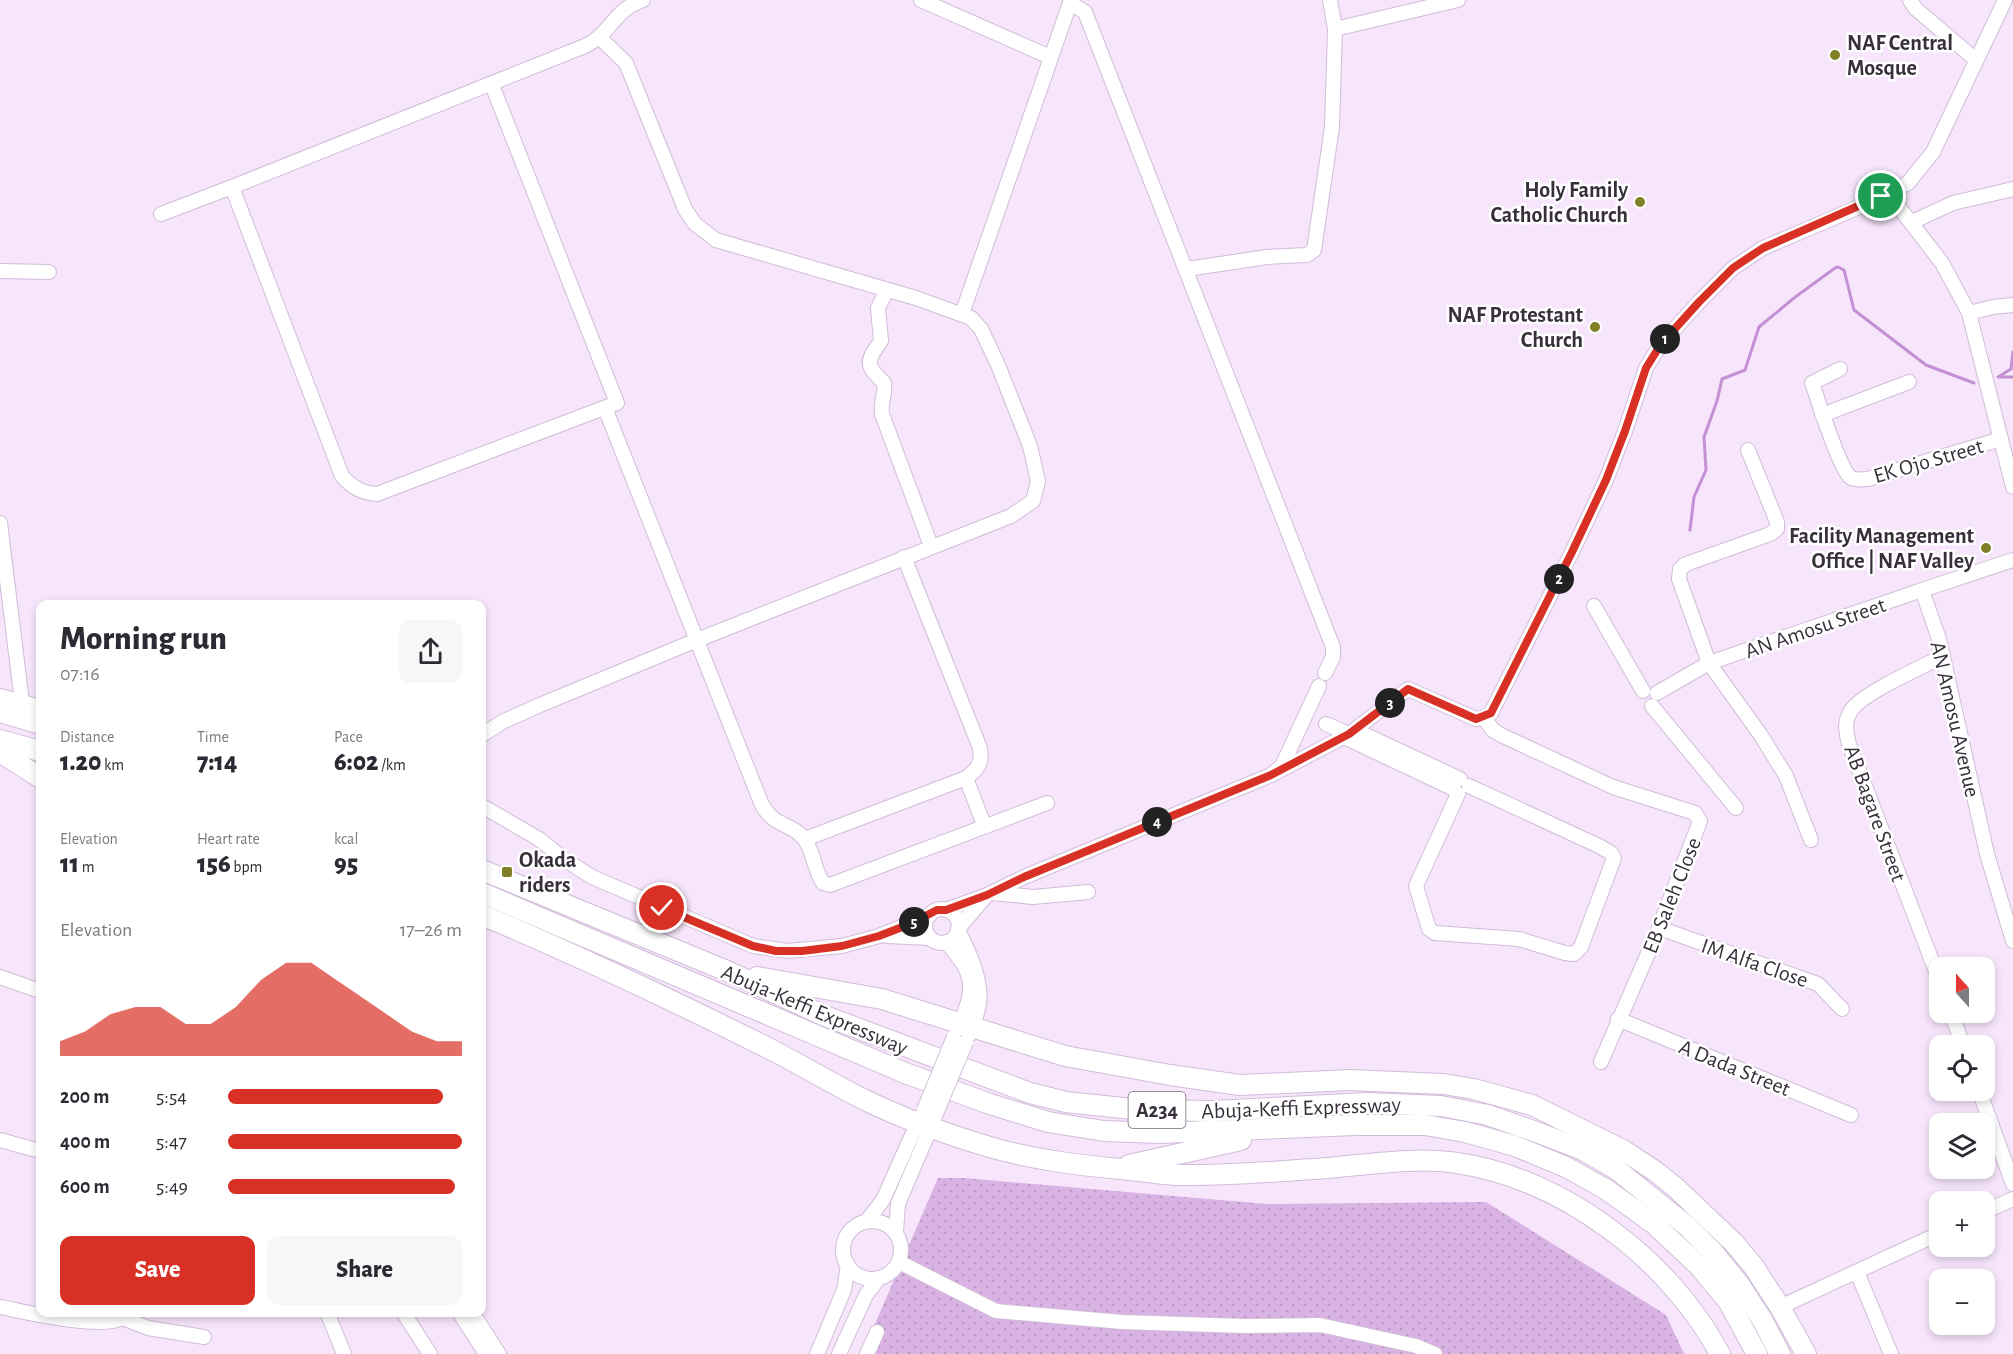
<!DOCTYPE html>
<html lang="en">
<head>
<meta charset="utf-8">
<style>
  :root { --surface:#fff; --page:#f7f7f7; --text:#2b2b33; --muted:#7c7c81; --accent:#d93025 }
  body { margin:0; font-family:"Alegreya Sans",sans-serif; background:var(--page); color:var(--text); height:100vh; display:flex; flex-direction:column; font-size:22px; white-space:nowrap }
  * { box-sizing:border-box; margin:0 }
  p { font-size:20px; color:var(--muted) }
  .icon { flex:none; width:33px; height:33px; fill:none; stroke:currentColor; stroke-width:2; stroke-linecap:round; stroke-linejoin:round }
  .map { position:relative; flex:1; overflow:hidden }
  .drawer { position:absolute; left:36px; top:600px; width:450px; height:717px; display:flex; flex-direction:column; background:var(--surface); border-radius:12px; box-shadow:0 3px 9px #0003 }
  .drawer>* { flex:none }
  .needle { width:39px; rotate:339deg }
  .fabs { position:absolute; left:1929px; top:957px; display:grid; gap:12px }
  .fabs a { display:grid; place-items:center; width:66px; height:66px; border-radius:12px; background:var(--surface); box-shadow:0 3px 9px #0003; font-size:30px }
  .pin { position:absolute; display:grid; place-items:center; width:51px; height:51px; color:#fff; margin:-26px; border:3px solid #fff; border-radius:50%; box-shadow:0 2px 6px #0007 }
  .km { position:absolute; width:30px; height:30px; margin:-15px; border-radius:50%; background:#222; color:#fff; font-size:16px; line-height:30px; text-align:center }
  .round { display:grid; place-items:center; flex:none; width:63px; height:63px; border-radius:12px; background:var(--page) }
  .summary { display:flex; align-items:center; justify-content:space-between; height:102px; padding:0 24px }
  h1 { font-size:33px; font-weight:800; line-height:45px }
  .metrics { display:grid; grid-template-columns:repeat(3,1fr); gap:9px; height:102px; padding:6px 24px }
  .metrics div { display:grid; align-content:center }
  .metrics b { font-size:26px; font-weight:800 }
  .metrics small { font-size:16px; font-weight:400 }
  .metrics p { font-size:16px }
  .chart { height:168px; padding:12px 24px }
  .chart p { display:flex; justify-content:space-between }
  .chart svg { width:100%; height:108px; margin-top:6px; fill:var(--accent); opacity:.7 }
  .cta { display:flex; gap:12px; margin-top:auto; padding:12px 24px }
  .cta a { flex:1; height:69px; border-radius:12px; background:var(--accent); color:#fff; font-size:24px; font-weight:800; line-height:69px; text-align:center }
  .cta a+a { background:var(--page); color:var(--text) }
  ul { padding:0 24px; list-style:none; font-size:20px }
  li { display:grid; grid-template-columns:96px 72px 1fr; align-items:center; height:45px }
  li i { height:15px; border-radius:8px; background:var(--accent) }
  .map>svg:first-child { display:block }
  .grass { fill:url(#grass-dots) }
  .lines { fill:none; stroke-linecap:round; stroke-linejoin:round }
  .stream { stroke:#c490d4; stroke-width:3 }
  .minor-casing { stroke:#d1bcd8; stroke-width:16 }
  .highway-casing { stroke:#d1bcd8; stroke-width:22 }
  .minor { stroke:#fff; stroke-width:14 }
  .highway { stroke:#fff; stroke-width:20 }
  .minor-bridge-casing { stroke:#d1bcd8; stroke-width:16; stroke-linecap:butt }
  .minor-bridge { stroke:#fff; stroke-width:14 }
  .route-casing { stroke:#fff; stroke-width:12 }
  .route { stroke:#d93025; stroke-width:8 }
  .poi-dot { fill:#817f27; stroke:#fff; stroke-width:2 }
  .labels { text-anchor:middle; stroke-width:5; stroke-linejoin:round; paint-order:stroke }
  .shield { fill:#fff; stroke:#736d75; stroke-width:1.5 }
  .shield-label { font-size:21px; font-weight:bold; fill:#372f3a }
  .poi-label { font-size:22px; font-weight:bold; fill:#372f3a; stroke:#fff; text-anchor:end }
  .street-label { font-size:22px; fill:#372f3a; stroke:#fff }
</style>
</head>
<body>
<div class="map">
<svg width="2013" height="1354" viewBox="0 0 2013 1354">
  <defs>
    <pattern id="grass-dots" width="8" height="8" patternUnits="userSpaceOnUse" patternTransform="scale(1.5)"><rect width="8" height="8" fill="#d9b3e4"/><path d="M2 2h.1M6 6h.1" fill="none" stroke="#bb9ac4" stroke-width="1.8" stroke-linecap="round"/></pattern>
  </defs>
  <rect width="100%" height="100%" fill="#f7e5fc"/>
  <path class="grass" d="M938 1178H964L1267 1204 1486 1202 1666 1315 1684 1354H862Z"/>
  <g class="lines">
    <g class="stream">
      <path d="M1998 377 2011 369 2013 352"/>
      <path d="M2000 377H2013"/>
      <path d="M1690 530 1694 497 1706 470 1704 437 1717 401 1722 379 1745 370 1759 327 1794 298 1835 268 1838 267 1844 270 1854 310 1926 365 1974 383"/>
    </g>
    <defs>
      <g id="minor">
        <path d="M921 0 1050 57"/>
        <path d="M1910 0 1916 9 1976 60"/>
        <path d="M1069 6H1075L1085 12 1333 647V657L1325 673"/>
        <path d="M1335 29 1458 0"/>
        <path d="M492 85 617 403 377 494C362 493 353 488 342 476L232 187 585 46C612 33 612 11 643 0"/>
        <path d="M1888 193 1942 263 1969 313 2013 487"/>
        <path d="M161 214 232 187"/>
        <path d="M1912 222 1953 203 2013 189"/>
        <path d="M1187 269 1267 257 1307 255 1314 250 1332 127 1335 29 1330 0"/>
        <path d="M0 271 49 272"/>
        <path d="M887 290 878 308 881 341C865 363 866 365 884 383 886 393 880 403 882 414L931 546"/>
        <path d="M1969 313 1993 307 2013 305"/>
        <path d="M962 314 1071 0"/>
        <path d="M1840 369 1812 383C1818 400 1839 467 1850 477 1855 481 1862 479 1868 479L2001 439"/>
        <path d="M605 408 762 805C775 828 795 824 805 840 814 853 814 870 823 883L830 885 1047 803"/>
        <path d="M1822 415 1909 382"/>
        <path d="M1748 450 1777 522V529L1770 534 1686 564 1680 569 1679 579 1709 663 1760 734 1786 776 1811 840"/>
        <path d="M0 523 22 702"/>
        <path d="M2013 560 1922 590 1939 639 1987 854 2013 941"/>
        <path d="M1594 606 1643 691"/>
        <path d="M1657 693 1709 663 1922 590"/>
        <path d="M0 696 40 707"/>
        <path d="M1652 706 1736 808"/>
        <path d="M1484 718 1493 730 1501 735 1613 787 1695 813 1700 821 1659 928 1601 1062"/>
        <path d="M1326 724 1349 734"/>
        <path d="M1355 730 1460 779"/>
        <path d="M482 735 504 721 540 705 697 640 1011 516 1033 501 1038 481 1030 446 998 365 981 329 971 318 916 298 716 240 695 224 685 209 626 63 600 38"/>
        <path d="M1344 737 1454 789"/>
        <path d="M1271 775 1349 734 1408 689 1476 719 1484 718 1491 713 1572 552 1606 480 1625 431 1646 368 1661 344 1699 302 1733 268 1763 248 1871 202 1908 183 1933 152 2005 0"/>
        <path d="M966 778 984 825"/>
        <path d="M1458 794 1416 886 1429 929 1435 933 1519 939 1565 953 1574 954 1581 947 1614 858 1611 853 1599 846 1469 786"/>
        <path d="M482 806 539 839 564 859 592 877 753 946 788 951 842 946 879 936 930 915"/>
        <path d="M805 839 966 778C977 770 983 763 980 748L904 557"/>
        <path d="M992 893 1033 897 1088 892"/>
        <circle cx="942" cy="926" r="17"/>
        <path d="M946 910 987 895 1024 877 1271 775 1282 766 1319 686"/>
        <path d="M1659 928 1818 984 1842 1009"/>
        <path d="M958 929 985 897"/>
        <path d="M958 931C964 941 968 950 972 961 983 991 982 1005 969 1035"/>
        <path d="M887 936 930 938"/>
        <path d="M946 942C977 977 975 988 958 1029"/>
        <path d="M0 977 40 991"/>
        <path d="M1940 982 1849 744C1846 732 1844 723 1850 712 1860 694 1922 667 1943 656"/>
        <path d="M1951 1012 1963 1046"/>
        <path d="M1618 1019 1851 1115"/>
        <path d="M1979 1090 2013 1184"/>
        <path d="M0 1140 40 1151"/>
        <path d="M1984 1212 2013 1199"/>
        <circle cx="872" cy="1250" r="29"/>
        <path d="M866 1222 883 1200 920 1117"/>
        <path d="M896 1232 898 1204 933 1122"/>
        <path d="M899 1262 996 1311 1122 1322 1244 1326 1320 1325 1416 1346 1435 1354"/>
        <path d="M1857 1272 1891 1354"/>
        <path d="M0 1307C27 1312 100 1330 123 1318L126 1312"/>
        <path d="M1780 1307 1940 1233"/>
        <path d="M327 1312 344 1354"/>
        <path d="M403 1312 430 1354"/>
        <path d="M459 1312 486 1354"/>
        <path d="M472 1312 499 1354"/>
        <path d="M123 1318 148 1328 204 1337"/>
        <path d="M817 1354 844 1290 848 1265"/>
        <path d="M839 1354 866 1295 879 1278"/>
        <path d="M867 1354 877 1332"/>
      </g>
      <g id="highway">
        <path d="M0 712 40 724"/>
        <path d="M0 740 40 751"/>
        <path d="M0 752 39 777"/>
        <path d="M482 870 727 971 825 1016 1030 1093 1066 1102 1142 1110 1213 1111 1366 1103 1441 1106 1488 1115 1539 1133 1583 1150 1616 1169 1687 1226 1713 1252 1739 1284 1763 1321 1780 1354"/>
        <path d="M482 893 905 1073 990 1104 1048 1122 1104 1131 1159 1133 1355 1125H1425L1465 1132 1515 1146 1566 1167 1607 1190 1653 1223 1698 1265 1728 1301 1757 1354"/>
        <path d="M482 915C577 955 670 999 762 1045 797 1062 830 1083 865 1100 906 1120 949 1135 993 1148 1036 1160 1077 1165 1121 1169 1140 1171 1158 1174 1176 1175 1222 1176 1268 1172 1313 1169 1361 1166 1410 1156 1457 1163 1564 1179 1670 1260 1720 1354"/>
        <path d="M757 977 882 999 1065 1056 1170 1075 1240 1085 1350 1080 1443 1084 1474 1089 1532 1105 1623 1150 1655 1171 1675 1187 1734 1243 1754 1267 1780 1307 1806 1354"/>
        <path d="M1129 1165 1241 1140"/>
      </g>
    </defs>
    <use href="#minor" class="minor-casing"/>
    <use href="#highway" class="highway-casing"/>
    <use href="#minor" class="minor"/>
    <use href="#highway" class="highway"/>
    <defs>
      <g id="minor-bridge">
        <path d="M924 1110 954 1037"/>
        <path d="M935 1116 966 1042"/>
      </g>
    </defs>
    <use href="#minor-bridge" class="minor-bridge-casing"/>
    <use href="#minor-bridge" class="minor-bridge"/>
  </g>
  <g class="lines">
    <defs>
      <path id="route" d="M662 908 753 946 776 951H802L842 946 879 936 910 924 937 910H946L987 895 1024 877 1271 775 1349 734 1408 689 1476 719 1491 713 1572 552 1606 480 1625 431 1646 368 1661 344 1699 302 1733 268 1763 248 1881 196"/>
    </defs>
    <use href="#route" class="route-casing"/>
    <use href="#route" class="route"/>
  </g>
  <g class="poi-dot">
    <circle cx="1835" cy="55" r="6"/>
    <circle cx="1640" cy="202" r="6"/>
    <circle cx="1595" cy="327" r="6"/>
    <circle cx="1986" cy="548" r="6"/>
    <rect x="501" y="866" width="12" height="12" rx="3"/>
  </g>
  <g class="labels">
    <rect class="shield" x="1128.5" y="1092" width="57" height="36" rx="4.5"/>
    <g class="shield-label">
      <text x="1157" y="1117">A234</text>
    </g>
    <g class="poi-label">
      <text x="1847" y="50" text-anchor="start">NAF Central<tspan x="1847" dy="25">Mosque</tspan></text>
      <text x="1628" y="197">Holy Family<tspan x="1628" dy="25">Catholic Church</tspan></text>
      <text x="1583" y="322">NAF Protestant<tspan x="1583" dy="25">Church</tspan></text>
      <text x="1974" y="543">Facility Management<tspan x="1974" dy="25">Office | NAF Valley</tspan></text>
      <text x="519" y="867" text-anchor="start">Okada<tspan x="519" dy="25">riders</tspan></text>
    </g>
    <g class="street-label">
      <text transform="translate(1928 460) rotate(-16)" y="8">EK Ojo Street</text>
      <text transform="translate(1815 627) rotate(-19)" y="8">AN Amosu Street</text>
      <text transform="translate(1956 719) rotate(77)" y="8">AN Amosu Avenue</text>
      <text transform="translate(1876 813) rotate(70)" y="8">AB Bagare Street</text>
      <text transform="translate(1671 895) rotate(-68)" y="8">EB Saleh Close</text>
      <text transform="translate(1755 962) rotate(19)" y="8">IM Alfa Close</text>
      <text transform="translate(815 1009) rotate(23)" y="8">Abuja-Keffi Expressway</text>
      <text transform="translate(1735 1067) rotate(22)" y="8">A Dada Street</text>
      <text transform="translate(1301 1107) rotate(-2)" y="8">Abuja-Keffi Expressway</text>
    </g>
  </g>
</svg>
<div class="fabs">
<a><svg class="needle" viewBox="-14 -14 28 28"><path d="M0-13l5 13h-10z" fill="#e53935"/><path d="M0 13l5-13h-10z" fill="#7c7c81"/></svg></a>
<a><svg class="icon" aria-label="locate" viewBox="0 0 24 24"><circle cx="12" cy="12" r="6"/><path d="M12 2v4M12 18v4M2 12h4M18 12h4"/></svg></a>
<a><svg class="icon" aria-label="layers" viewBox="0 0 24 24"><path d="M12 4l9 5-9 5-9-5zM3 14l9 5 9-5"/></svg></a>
<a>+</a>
<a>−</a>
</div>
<div class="pin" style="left:1881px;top:196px;background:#1e9e55"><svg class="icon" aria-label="arrive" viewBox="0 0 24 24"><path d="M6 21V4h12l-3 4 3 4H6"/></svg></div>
<div class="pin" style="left:662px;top:908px;background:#d93025"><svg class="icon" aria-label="check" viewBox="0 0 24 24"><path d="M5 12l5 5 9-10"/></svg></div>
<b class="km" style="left:1665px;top:339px">1</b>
<b class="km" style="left:1559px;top:579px">2</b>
<b class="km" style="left:1390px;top:703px">3</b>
<b class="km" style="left:1157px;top:822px">4</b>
<b class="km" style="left:914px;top:922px">5</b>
<section class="drawer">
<div class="summary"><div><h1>Morning run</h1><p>07:16</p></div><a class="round"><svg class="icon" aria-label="share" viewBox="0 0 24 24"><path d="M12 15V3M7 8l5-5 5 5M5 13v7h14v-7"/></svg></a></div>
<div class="metrics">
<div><p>Distance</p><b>1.20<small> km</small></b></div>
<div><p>Time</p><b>7:14</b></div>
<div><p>Pace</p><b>6:02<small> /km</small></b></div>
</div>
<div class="metrics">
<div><p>Elevation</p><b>11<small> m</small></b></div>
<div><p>Heart rate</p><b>156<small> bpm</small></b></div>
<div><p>kcal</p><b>95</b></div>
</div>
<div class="chart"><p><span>Elevation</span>17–26 m</p>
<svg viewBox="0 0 160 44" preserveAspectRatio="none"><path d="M0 44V38L10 34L20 27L30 24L40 24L50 31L60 31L70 24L80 13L90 6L100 6L110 13L120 20L130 27L140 34L150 38L160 38V44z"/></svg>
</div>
<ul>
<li><b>200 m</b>5:54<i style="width:92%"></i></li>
<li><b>400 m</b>5:47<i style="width:100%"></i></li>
<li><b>600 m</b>5:49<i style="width:97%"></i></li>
</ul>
<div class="cta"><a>Save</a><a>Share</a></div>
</section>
</div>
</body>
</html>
